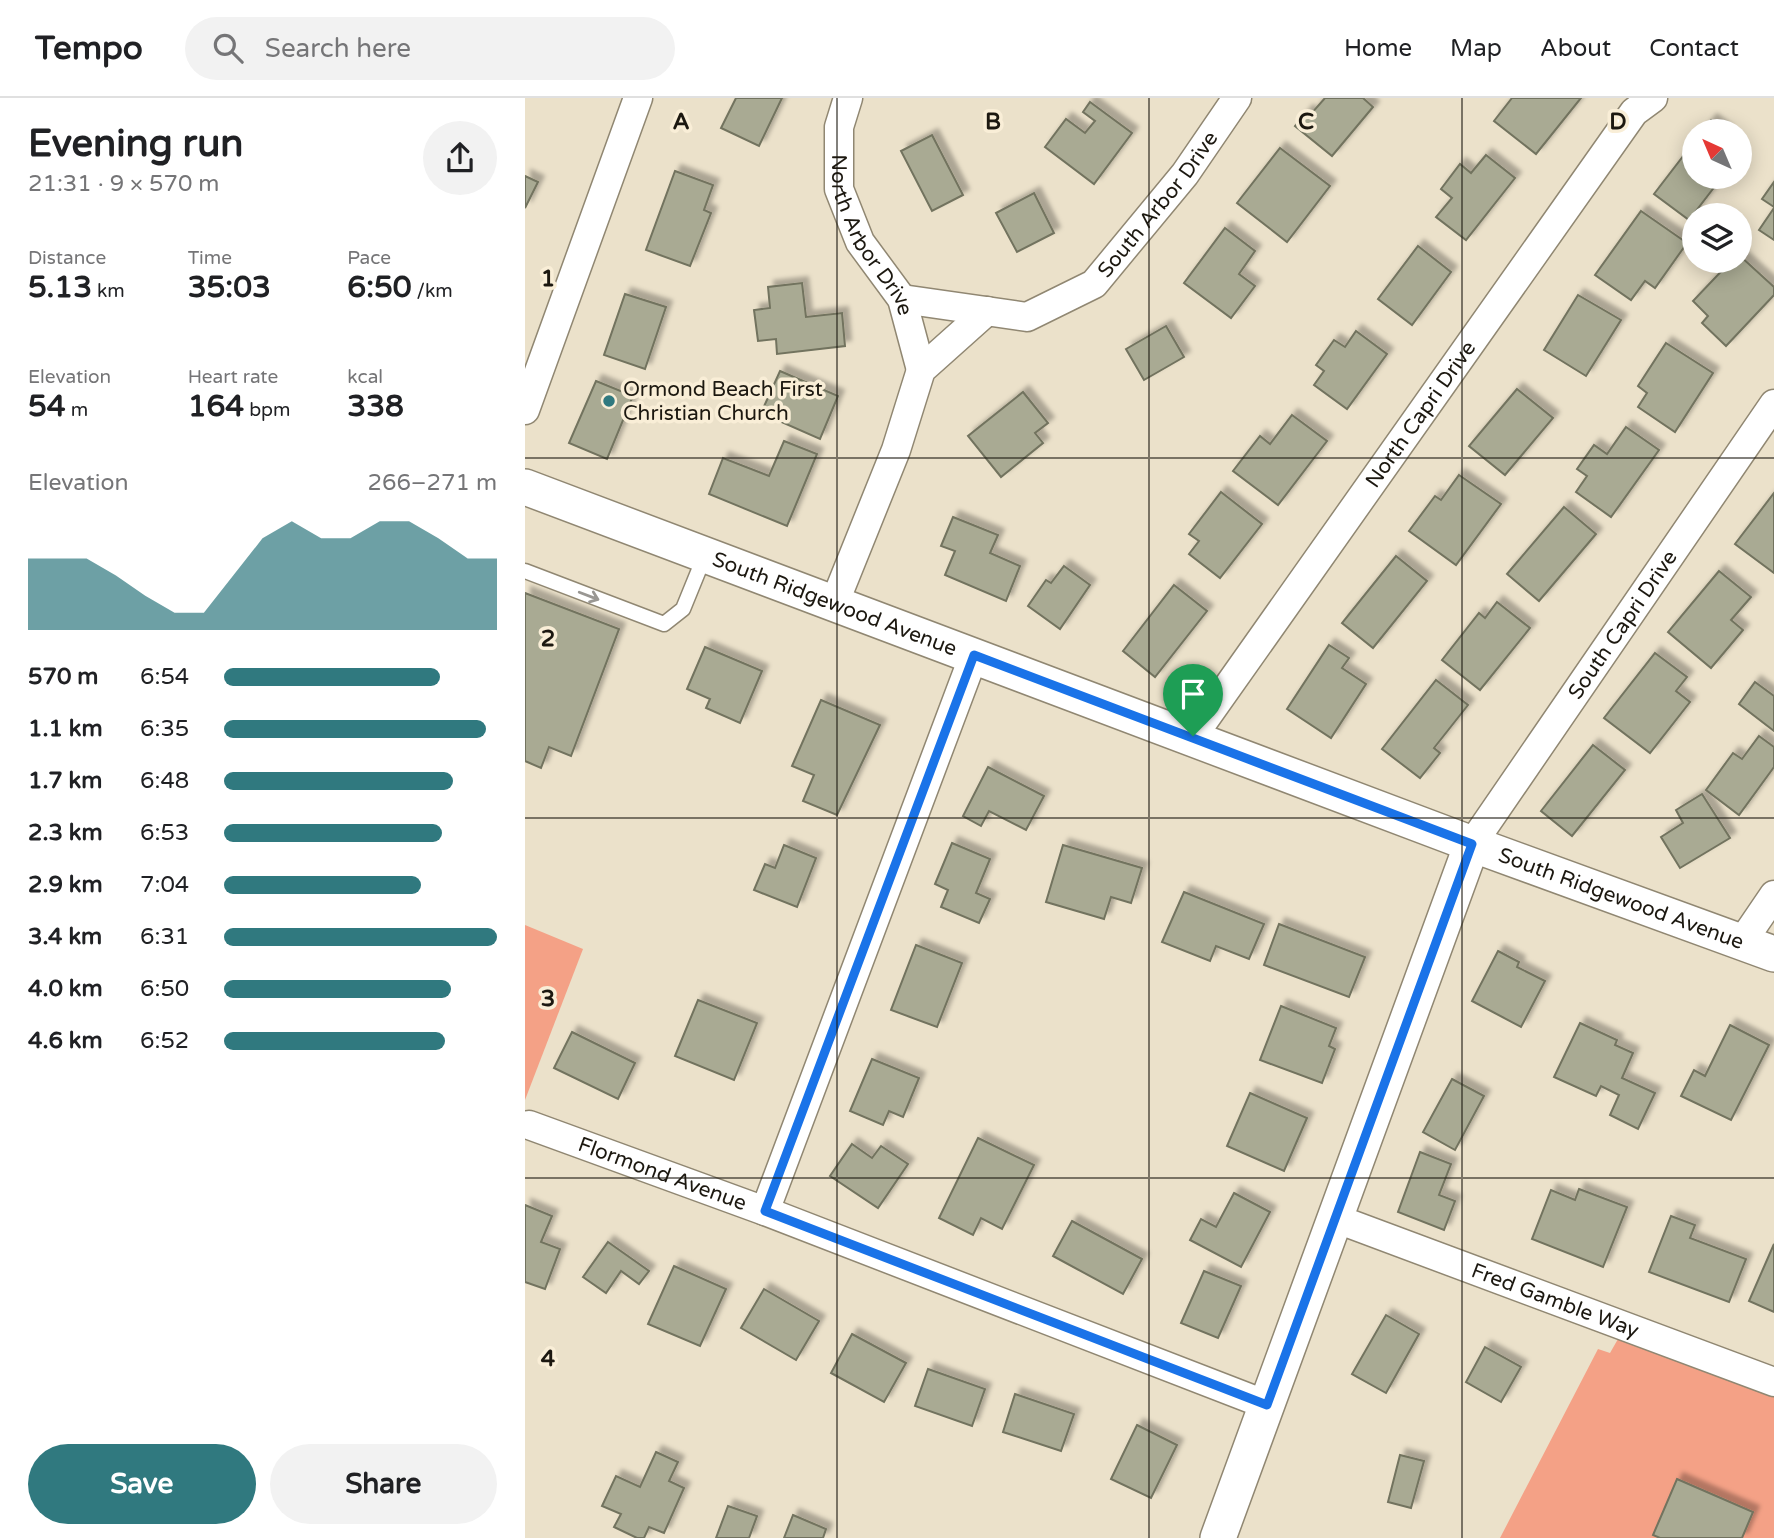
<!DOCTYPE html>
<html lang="en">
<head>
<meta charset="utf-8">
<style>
  :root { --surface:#fff; --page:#f2f2f2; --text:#202124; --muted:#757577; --line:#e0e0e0; --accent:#30797f }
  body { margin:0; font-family:"Varela Round",sans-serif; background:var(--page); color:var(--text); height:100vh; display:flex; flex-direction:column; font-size:26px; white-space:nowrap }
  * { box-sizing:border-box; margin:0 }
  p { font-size:23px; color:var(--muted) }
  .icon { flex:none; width:38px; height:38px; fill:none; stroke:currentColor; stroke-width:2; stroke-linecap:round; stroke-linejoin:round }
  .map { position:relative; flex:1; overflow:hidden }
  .details { display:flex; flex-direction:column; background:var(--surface); width:525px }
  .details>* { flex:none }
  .needle { width:46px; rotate:316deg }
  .controls { position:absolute; left:1157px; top:21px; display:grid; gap:14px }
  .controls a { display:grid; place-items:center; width:70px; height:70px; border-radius:50%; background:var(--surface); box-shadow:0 4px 18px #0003; font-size:35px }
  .pin { position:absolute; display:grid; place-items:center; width:60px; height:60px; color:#fff; margin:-72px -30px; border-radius:50% 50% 50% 0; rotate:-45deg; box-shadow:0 0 7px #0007 }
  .pin .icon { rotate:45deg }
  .round { display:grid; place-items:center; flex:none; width:74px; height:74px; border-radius:37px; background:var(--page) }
  .head { display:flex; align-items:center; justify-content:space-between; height:119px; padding:0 28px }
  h1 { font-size:38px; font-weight:700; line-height:52px }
  .stats { display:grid; grid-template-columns:repeat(3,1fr); gap:10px; height:119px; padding:7px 28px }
  .stats div { display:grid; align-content:center }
  .stats b { font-size:30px; font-weight:700 }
  .stats small { font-size:19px; font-weight:400 }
  .stats p { font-size:19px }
  .chart { height:196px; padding:14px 28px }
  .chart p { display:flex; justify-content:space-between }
  .chart svg { width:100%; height:126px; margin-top:7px; fill:var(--accent); opacity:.7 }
  .primary-button { display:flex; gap:14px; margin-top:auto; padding:14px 28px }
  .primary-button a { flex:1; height:80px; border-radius:42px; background:var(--accent); color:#fff; font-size:28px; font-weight:700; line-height:80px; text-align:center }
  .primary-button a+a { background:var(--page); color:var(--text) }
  ul { padding:0 28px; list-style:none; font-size:23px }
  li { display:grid; grid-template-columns:112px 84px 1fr; align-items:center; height:52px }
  li i { height:18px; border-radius:9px; background:var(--accent) }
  header { display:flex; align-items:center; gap:42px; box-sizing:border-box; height:98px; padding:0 35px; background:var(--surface); border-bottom:2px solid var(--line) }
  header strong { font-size:33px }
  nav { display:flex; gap:38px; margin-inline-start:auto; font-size:24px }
  .search { width:490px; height:63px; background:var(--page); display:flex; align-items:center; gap:18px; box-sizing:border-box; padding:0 24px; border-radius:38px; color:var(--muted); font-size:26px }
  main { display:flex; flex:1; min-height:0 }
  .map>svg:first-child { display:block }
  .green { fill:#f4a186 }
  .building { fill:#a9aa93; stroke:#72735e; stroke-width:2; filter:url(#shadow) }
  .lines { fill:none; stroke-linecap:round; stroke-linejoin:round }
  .service-casing { stroke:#908772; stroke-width:17 }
  .minor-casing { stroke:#908772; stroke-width:31 }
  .tertiary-casing { stroke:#908772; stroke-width:38 }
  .service { stroke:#fff; stroke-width:14 }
  .minor { stroke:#fff; stroke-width:28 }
  .tertiary { stroke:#fff; stroke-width:35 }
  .oneway { stroke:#999793 }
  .route-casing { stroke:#fff; stroke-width:14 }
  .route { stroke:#1a73e8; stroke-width:9 }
  .grid { fill:none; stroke:#1c1810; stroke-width:2; stroke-opacity:0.55 }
  .poi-dot { fill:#30797f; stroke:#f9eed7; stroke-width:2.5 }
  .labels { text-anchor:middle; stroke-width:7; stroke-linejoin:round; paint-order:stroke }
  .street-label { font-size:21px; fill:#1c1810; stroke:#f9eed7 }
  .poi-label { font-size:21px; fill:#1c1810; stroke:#f9eed7; text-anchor:start }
  .grid-label { font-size:23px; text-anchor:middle; font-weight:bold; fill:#1c1810; stroke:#f9eed7; stroke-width:7; stroke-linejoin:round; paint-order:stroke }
</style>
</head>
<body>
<header>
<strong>Tempo</strong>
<div class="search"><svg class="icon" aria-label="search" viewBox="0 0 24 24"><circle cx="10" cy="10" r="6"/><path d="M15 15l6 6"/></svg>Search here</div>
<nav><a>Home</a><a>Map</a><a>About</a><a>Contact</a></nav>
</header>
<main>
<section class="details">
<div class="head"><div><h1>Evening run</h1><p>21:31 · 9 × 570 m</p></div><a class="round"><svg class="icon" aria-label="share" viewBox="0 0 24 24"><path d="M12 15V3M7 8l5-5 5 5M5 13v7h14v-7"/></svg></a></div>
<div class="stats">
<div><p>Distance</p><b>5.13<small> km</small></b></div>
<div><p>Time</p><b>35:03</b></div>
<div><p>Pace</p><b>6:50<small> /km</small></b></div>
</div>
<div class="stats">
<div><p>Elevation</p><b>54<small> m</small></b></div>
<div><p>Heart rate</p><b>164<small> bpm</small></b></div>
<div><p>kcal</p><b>338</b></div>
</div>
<div class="chart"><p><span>Elevation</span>266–271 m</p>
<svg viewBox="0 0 160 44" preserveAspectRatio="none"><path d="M0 44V19L10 19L20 19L30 25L40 32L50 38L60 38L70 25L80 12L90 6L100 12L110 12L120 6L130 6L140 12L150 19L160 19V44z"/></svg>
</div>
<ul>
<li><b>570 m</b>6:54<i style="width:79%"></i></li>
<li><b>1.1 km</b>6:35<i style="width:96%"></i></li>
<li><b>1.7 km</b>6:48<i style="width:84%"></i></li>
<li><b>2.3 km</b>6:53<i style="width:80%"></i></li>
<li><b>2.9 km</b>7:04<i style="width:72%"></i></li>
<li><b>3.4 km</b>6:31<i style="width:100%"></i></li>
<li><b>4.0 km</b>6:50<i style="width:83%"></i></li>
<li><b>4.6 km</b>6:52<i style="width:81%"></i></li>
</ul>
<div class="primary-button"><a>Save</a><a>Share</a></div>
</section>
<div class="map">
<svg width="1249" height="1440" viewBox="0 0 1249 1440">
  <defs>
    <filter id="shadow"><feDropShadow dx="6" dy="-6" stdDeviation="2" flood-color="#0004"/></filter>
  </defs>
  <rect width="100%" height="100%" fill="#ebe1ca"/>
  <g class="green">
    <path d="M0 827 58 851 0 1002Z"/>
    <path d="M1093 1241 1249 1299V1440H975L1073 1251 1085 1255Z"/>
  </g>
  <g class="building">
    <path d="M211 0H257L234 48 196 30Z"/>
    <path d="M800 0H838L848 9 807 58 770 28 782 13 786 16Z"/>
    <path d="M987 0H1056L1011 56 969 23Z"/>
    <path d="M565 4 607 35 569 86 520 49 541 21 560 35 570 23 558 14Z"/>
    <path d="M1186 22 1201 33H1177Z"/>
    <path d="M407 37 438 97 407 113 376 53Z"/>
    <path d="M1169 44V79H1197L1164 122 1129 96Z"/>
    <path d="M755 50 805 88 762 144 712 105Z"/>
    <path d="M961 57 990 80 941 142 911 119 927 100 916 91 935 66 946 75Z"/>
    <path d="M150 73 188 87 179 112 186 115 165 168 121 152Z"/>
    <path d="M0 78 13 84 0 110Z"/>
    <path d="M1249 84V109L1237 101Z"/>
    <path d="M509 95 529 135 492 154 471 115Z"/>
    <path d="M1249 110V142L1234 132Z"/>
    <path d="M1116 113 1162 145 1130 190 1120 183 1106 202 1070 177Z"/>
    <path d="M700 130 730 153 714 176 730 188 706 220 659 185Z"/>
    <path d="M893 148 926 174 887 227 853 201Z"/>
    <path d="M1214 157 1249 189V197L1201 248 1177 225 1183 218 1168 203 1206 163H1214Z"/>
    <path d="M277 185 281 219 317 215 320 248 252 256 251 241 233 243 229 212 245 210 243 189Z"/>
    <path d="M100 196 141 209 120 271 79 257Z"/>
    <path d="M1053 197 1096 222 1061 278 1019 252Z"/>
    <path d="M641 228 659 259 619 282 601 251Z"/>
    <path d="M831 233 862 256 822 311 789 287 799 273 791 267 809 242 820 249Z"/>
    <path d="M1141 245 1188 275 1150 334 1113 309 1122 295 1113 288Z"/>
    <path d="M255 273 313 298 295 341 236 315Z"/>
    <path d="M71 283 108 298 82 361 44 345Z"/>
    <path d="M992 291 1028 320 980 377 944 348Z"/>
    <path d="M498 294 523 325 510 335 518 345 476 379 443 338Z"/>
    <path d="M767 317 802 343 753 407 708 373 735 338 745 346Z"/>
    <path d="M1101 329 1134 352 1086 419 1051 394 1062 378 1052 371 1069 347 1082 356Z"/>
    <path d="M259 343 292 356 262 428 184 396 198 360 244 378Z"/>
    <path d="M934 377 976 406 931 467 884 433 910 398 916 402Z"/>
    <path d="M696 394 737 426 695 480 664 456 674 443 664 436Z"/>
    <path d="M1249 395V475L1210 446Z"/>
    <path d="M1039 409 1071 436 1014 503 982 476Z"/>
    <path d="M428 419 473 437 465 455 495 468 481 503 420 477 430 453 416 448Z"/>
    <path d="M871 458 902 483 848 550 817 525Z"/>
    <path d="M539 468 565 487 535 531 503 508 521 482 526 485Z"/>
    <path d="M1194 473 1226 499 1206 522 1218 532 1186 570 1143 534Z"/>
    <path d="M649 487 682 513 630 579 598 553Z"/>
    <path d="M0 495 94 531 46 658 24 649 16 670 0 663Z"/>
    <path d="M972 504 1005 530 955 592 917 562 954 515 960 520Z"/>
    <path d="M804 547 824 560 817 570 841 586 806 640 762 611Z"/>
    <path d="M180 549 237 573 215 625 181 610 185 601 162 591Z"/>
    <path d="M1130 555 1162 579 1151 593 1165 604 1125 655 1079 620Z"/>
    <path d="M911 582 943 607 909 650 915 655 895 680 857 651Z"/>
    <path d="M1230 584 1249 598V633L1214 606Z"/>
    <path d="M296 602 355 627 312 717 278 703 289 677 267 668Z"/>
    <path d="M1234 638 1249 649V669L1214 717 1181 692 1208 655 1217 661Z"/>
    <path d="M1068 647 1100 672 1047 738 1016 713Z"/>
    <path d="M463 669 519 698 501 732 464 713 456 728 438 718Z"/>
    <path d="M1177 696 1205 740 1155 770 1136 739 1158 725 1151 712Z"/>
    <path d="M427 745 465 761 451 795 465 801 454 825 416 809 423 792 410 786Z"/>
    <path d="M259 747 291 760 272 809 229 792 240 766 250 770Z"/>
    <path d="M538 747 617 770 606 805 586 799 579 821 521 804Z"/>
    <path d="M659 794 739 826 724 861 691 848 685 863 637 844Z"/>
    <path d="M754 826 840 859 824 899 739 867Z"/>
    <path d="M391 847 437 865 412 929 366 912Z"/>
    <path d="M973 853 994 864 992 869 1020 883 996 929 947 903Z"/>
    <path d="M173 902 232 925 209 982 150 958Z"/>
    <path d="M756 908 811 930 804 948 810 951 797 985 735 962Z"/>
    <path d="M1055 925 1092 942 1090 947 1108 955 1097 980 1130 995 1113 1031 1085 1017 1094 997 1076 988 1071 998 1029 979Z"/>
    <path d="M1205 927 1244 947 1206 1022 1156 998 1169 972 1180 978Z"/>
    <path d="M47 934 110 965 93 1001 29 970Z"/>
    <path d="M347 961 394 980 378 1019 364 1013 358 1027 325 1013Z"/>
    <path d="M927 981 959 998 930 1052 898 1034Z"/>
    <path d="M725 995 782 1020 759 1073 702 1048Z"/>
    <path d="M453 1040 509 1067 477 1131 456 1120 448 1137 414 1120Z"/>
    <path d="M327 1046 347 1060 356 1048 383 1066 353 1110 305 1078Z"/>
    <path d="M895 1054 926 1066 914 1097 930 1103 919 1132 873 1114Z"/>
    <path d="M1054 1091 1102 1109 1078 1169 1007 1141 1026 1092 1050 1102Z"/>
    <path d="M709 1095 745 1114 716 1169 665 1142 676 1121 691 1129Z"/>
    <path d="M0 1107 27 1118 16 1144 35 1151 20 1191 0 1184Z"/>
    <path d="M1146 1118 1170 1127 1165 1140 1221 1161 1204 1204 1124 1174Z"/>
    <path d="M547 1123 617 1161 598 1196 528 1158Z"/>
    <path d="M83 1144 124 1173 114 1186 96 1173 81 1195 58 1179Z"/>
    <path d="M1249 1146V1214L1224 1203Z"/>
    <path d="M149 1168 201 1191 175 1248 123 1226Z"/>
    <path d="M679 1173 716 1188 693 1240 656 1225Z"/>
    <path d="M239 1191 294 1223 271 1262 216 1230Z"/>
    <path d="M861 1217 894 1236 861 1295 827 1276Z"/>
    <path d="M327 1236 381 1265 359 1304 306 1275Z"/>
    <path d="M960 1249 996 1269 976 1304 941 1284Z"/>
    <path d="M403 1271 460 1291 447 1328 390 1308Z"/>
    <path d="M490 1296 549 1316 536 1353 478 1334Z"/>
    <path d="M612 1327 652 1347 626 1400 586 1381Z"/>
    <path d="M131 1354 153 1364 144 1383 159 1390 139 1435 124 1429 119 1440H112L89 1429 96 1416 77 1408 91 1378 115 1389Z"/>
    <path d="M875 1357 899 1363 886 1410 863 1404Z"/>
    <path d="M1152 1381 1228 1414 1217 1440H1135L1128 1437Z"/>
    <path d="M203 1408 232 1418 224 1440H191Z"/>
    <path d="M268 1417 301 1431 298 1440H259Z"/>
  </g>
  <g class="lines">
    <defs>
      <path id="service" d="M0 473 139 526 158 511 180 457"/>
      <g id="minor">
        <path id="s1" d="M323 0 314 29V91L335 144 377 201 396 272"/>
        <path id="s2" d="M377 201 502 219 569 186 660 76 712 0"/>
        <path d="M0 312 113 0"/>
        <path d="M309 506 371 352 396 272 462 213"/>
        <path id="s3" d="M668 638 1109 14 1128 0"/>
        <path id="s4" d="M947 746 1249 306"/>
        <path d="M1217 844 1249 797"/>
        <path id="s5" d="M4 1027 240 1113 742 1307"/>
        <path d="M240 1113 449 557"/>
        <path id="s6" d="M812 1121 1249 1284"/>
      </g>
      <g id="tertiary">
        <path id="s7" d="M0 389 947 746 1249 856"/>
        <path d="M693 1440 947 746"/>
      </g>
    </defs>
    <use href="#service" class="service-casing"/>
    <use href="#minor" class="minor-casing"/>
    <use href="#tertiary" class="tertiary-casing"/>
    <use href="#service" class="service"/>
    <use href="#minor" class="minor"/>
    <use href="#tertiary" class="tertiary"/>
  </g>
  <defs><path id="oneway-shaft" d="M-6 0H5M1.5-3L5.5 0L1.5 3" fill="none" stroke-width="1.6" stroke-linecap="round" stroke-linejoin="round" transform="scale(1.75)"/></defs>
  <use class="oneway" href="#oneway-shaft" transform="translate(64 498) rotate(21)"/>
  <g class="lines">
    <defs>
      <path id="route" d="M449 557 947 746 742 1307 240 1113Z"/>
    </defs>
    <use href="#route" class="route-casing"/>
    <use href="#route" class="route"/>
  </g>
  <path class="grid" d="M312 0V1440M624 0V1440M937 0V1440M0 360H1249M0 720H1249M0 1080H1249"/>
  <circle class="poi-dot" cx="84" cy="303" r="7"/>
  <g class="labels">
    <g class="street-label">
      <text dy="7" stroke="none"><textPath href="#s2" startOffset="303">South Arbor Drive</textPath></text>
      <text dy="7" stroke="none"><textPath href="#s1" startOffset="147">North Arbor Drive</textPath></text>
      <text dy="7" stroke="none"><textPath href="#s3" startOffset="394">North Capri Drive</textPath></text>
      <text dy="7" stroke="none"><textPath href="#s7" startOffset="331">South Ridgewood Avenue</textPath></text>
      <text dy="7" stroke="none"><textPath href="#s4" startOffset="266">South Capri Drive</textPath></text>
      <text dy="7" stroke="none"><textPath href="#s7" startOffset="1171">South Ridgewood Avenue</textPath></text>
      <text dy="7" stroke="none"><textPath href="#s5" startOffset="142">Flormond Avenue</textPath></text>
      <text dy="7" stroke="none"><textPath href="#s6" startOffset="233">Fred Gamble Way</textPath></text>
    </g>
    <g class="poi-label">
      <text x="98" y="298">Ormond Beach First<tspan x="98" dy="24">Christian Church</tspan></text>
    </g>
  </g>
  <g class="grid-label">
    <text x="156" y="31">A</text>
    <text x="468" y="31">B</text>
    <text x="781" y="31">C</text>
    <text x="1093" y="31">D</text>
    <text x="23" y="188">1</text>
    <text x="23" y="548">2</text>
    <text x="23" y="908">3</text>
    <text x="23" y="1268">4</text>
  </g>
</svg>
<div class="controls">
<a><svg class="needle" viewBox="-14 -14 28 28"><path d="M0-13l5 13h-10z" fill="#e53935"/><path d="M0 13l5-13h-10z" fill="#757577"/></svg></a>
<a><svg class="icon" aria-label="layers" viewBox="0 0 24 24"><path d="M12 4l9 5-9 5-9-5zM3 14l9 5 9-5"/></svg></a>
</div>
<div class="pin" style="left:668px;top:638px;background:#1e9e55"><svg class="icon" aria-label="arrive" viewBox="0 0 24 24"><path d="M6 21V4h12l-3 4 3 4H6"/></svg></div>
</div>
</main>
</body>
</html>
